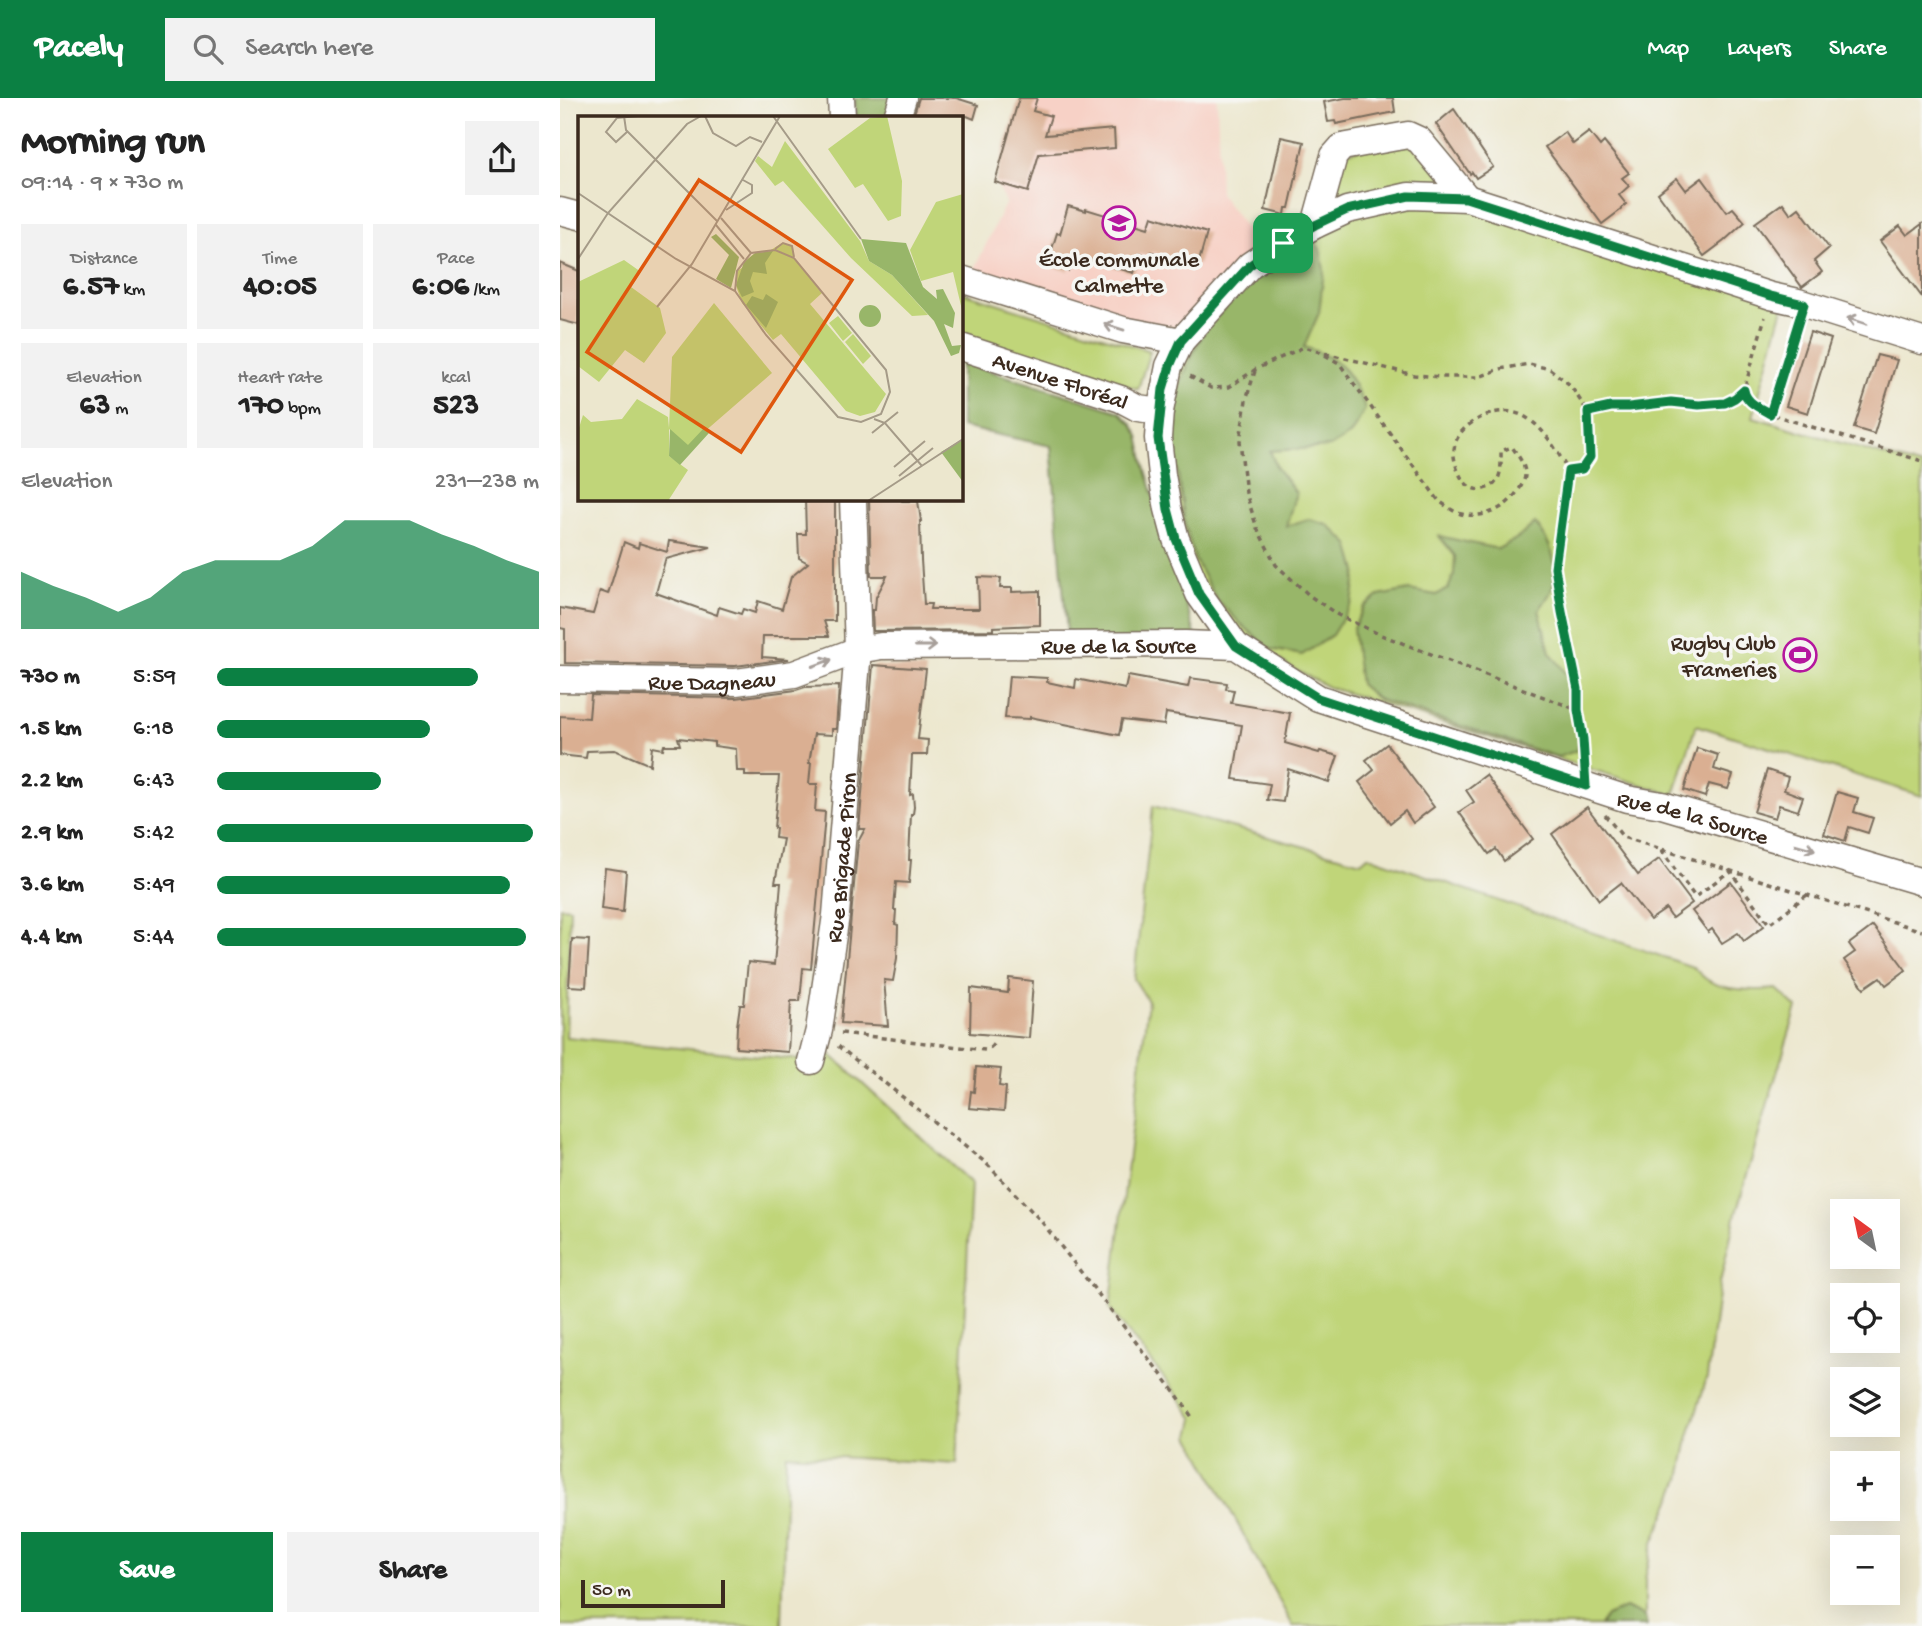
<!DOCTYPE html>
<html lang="en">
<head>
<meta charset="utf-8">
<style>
  :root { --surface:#fff; --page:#f2f2f2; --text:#222; --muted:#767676; --accent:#0b8043 }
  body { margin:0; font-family:"Gochi Hand",sans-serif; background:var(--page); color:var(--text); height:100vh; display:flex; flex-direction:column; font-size:26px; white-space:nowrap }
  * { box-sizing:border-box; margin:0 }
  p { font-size:23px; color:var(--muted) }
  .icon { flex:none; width:38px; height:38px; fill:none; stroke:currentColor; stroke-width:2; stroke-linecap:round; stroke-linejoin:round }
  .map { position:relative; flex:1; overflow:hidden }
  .details { display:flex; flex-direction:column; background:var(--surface); width:560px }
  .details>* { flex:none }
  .needle { width:46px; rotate:327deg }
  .tools { position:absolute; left:1270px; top:1101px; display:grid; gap:14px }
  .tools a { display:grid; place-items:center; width:70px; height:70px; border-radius:0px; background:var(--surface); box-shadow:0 7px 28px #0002; font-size:35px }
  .scale { position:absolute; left:21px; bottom:18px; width:144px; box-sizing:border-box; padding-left:7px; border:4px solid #3b2a1e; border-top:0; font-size:19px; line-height:24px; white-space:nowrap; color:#3b2a1e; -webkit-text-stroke:5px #f6f6f2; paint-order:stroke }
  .pin { position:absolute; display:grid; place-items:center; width:60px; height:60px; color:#fff; margin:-30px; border-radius:14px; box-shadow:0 4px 10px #0006 }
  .round { display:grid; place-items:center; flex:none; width:74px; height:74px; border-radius:0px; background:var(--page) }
  .overview { display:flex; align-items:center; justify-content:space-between; height:119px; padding:0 21px }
  h1 { font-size:38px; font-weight:800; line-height:52px }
  .figures { display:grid; grid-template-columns:repeat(3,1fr); gap:10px; height:119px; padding:7px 21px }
  .figures div { display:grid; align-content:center; border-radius:0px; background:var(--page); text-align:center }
  .figures b { font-size:30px; font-weight:800 }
  .figures small { font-size:19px; font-weight:400 }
  .figures p { font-size:19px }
  .chart { height:196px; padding:14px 21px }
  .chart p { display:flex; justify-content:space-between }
  .chart svg { width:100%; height:126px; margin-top:7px; fill:var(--accent); opacity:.7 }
  .primary-button { display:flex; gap:14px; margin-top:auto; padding:14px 21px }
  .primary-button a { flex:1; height:80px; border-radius:0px; background:var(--accent); color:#fff; font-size:28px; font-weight:800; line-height:80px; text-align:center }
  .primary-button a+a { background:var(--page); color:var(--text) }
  ul { padding:0 21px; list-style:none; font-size:23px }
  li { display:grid; grid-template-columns:112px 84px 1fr; align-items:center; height:52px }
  li i { height:18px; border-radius:9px; background:var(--accent) }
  header { display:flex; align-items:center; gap:42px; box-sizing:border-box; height:98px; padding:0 35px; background:var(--accent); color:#fff }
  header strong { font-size:33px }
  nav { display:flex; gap:38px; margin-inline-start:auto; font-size:24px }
  .search { width:490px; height:63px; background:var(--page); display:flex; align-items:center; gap:18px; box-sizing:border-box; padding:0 24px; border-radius:0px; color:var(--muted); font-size:26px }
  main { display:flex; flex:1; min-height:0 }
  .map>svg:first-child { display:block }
  .built { fill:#f7d1c6 }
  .green { fill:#c0d579; stroke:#7e804c; stroke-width:2 }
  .forest { fill:#98b669; stroke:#6a7044; stroke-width:2 }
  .building { fill:#daaf92 }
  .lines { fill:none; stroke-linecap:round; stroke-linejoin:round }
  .minor-casing { stroke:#796c5c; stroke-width:29 }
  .path { stroke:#796c5c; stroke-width:3.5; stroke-dasharray:5 5; stroke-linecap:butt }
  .minor { stroke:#fff; stroke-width:26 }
  .oneway { stroke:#a79f9a }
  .route-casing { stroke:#fff; stroke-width:14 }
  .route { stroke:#0b8043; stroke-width:9 }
  .labels { text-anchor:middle; stroke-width:7; stroke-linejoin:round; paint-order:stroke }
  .poi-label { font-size:23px; fill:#3b2a1e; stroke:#f6f6f2 }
  .street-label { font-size:23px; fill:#3b2a1e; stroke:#f6f6f2 }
  .inset-road { fill:none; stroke:#a59b88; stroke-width:2 }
  .view { fill:#df570d; fill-opacity:0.15; stroke:#df570d; stroke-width:3.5 }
  .inset-edge { fill:none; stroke:#3b2a1e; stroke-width:3.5 }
</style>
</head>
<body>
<header>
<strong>Pacely</strong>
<div class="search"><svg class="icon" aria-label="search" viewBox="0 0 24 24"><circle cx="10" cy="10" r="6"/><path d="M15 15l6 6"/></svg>Search here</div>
<nav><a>Map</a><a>Layers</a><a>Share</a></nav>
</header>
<main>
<section class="details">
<div class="overview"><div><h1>Morning run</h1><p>09:14 · 9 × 730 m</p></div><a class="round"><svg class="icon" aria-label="share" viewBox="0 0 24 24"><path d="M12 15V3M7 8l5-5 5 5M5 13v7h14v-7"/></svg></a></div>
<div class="figures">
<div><p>Distance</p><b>6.57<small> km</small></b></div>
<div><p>Time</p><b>40:05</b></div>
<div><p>Pace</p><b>6:06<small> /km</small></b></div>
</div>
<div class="figures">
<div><p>Elevation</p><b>63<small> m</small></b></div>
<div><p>Heart rate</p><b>170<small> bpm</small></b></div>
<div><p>kcal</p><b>523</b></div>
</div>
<div class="chart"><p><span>Elevation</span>231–238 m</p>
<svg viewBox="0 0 160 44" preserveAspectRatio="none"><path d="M0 44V24L10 29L20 33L30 38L40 33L50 24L60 20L70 20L80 20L90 15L100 6L110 6L120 6L130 11L140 15L150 20L160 24V44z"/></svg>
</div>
<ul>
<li><b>730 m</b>5:59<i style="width:81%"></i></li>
<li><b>1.5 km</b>6:18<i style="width:66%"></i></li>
<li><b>2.2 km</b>6:43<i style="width:51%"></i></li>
<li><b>2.9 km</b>5:42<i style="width:98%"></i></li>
<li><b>3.6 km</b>5:49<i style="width:91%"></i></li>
<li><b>4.4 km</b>5:44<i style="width:96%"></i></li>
</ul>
<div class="primary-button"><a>Save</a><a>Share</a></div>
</section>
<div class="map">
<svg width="1362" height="1528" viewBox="0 0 1362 1528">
  <rect width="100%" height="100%" fill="#f6f6f2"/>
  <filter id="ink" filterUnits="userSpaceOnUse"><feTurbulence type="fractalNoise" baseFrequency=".0143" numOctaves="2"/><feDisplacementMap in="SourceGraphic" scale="14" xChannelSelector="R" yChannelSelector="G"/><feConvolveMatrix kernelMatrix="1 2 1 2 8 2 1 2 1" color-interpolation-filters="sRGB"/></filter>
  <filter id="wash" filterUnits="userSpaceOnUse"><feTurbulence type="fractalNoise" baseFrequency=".00686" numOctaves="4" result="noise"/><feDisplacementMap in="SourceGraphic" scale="28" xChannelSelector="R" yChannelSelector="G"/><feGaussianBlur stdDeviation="1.57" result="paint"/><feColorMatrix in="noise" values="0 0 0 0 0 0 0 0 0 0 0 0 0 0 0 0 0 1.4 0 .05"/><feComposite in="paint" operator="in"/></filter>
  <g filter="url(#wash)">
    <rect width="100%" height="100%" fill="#ece7ce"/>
    <path class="built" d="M459 0H657L660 96 698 147 615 230 575 225 412 176 446 104 435 84Z"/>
    <g class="green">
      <path d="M848 37 907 100 1225 202 1193 319 1362 369V698L1136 627 1114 697 768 589 730 569 657 519 627 470 603 291 690 167 755 127 774 58Z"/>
      <path d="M401 194 590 253 578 291 401 236Z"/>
      <path d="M593 708 801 764 808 758 1133 869C1137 873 1141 877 1146 881 1162 893 1197 893 1217 891L1237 910 1209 1001 1176 1115 1159 1189 1147 1279 1127 1345 1120 1381 1093 1445 1085 1481V1519L1065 1510 1046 1518 1040 1528H733L630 1338 634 1321 615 1294 550 1211 588 903 574 881Z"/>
      <path d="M0 809 10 810 6 939 251 963 270 956 411 1085 397 1366 226 1356 222 1528H0Z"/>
    </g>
    <g class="forest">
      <path d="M295 0H332L326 19H296Z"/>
      <path d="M752 141 760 151 764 172 759 215 744 249C781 260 792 276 805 311L791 336 770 349 710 353 717 370 736 395 726 428 748 421 767 426 789 446 797 473 792 505 772 537 742 557 710 551 680 525 657 502 635 462 625 427 611 325 619 289 632 257 648 227 705 169Z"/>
      <path d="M401 264 560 314 572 326 579 338 586 372 638 546 508 547 491 348 401 329Z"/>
      <path d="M975 425C989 442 1000 465 993 488 991 496 984 505 979 512L990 554 1018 591V612L1023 641 1016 653 998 659 817 601 800 586 796 557 793 530 804 509 819 498 849 492 876 497 888 491 894 476 895 458 879 438 938 451 958 440Z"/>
      <path d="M1065 1510 1085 1519 1087 1528H1040L1046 1518Z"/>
    </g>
    <g id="blocks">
      <g class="building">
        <path d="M359 0H396L418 7 414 21 407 18 353 19Z"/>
        <path d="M459 0H477L473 13 491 18 485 37 554 31 555 50 479 56 468 94 435 84Z"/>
        <path d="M785 0H833L835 14 776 26 775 23 768 24 764 4Z"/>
        <path d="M894 11 933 69 916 80 912 74 910 76 876 26Z"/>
        <path d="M1005 34 1013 46 1029 34 1040 48 1044 44 1069 75 1062 80 1069 88 1059 97 1066 106 1061 110 1062 111 1042 126 985 49Z"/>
        <path d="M721 39 744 44 729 110H726L725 117 705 112Z"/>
        <path d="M1117 80 1126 92 1142 80 1167 114 1173 110 1185 124 1164 143 1144 158 1098 95Z"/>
        <path d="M1223 105 1231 116 1239 110 1269 150 1254 163 1262 174 1242 189 1195 125Z"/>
        <path d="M508 108 526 113V111L588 130 592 118 647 135 638 167 592 154 590 159 580 156 574 175 513 157 508 173 487 167 497 135 500 136Z"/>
        <path d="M1362 126V199L1320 143 1340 128 1347 137Z"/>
        <path d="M0 165 19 173V227L0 222Z"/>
        <path d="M1250 234 1271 241 1248 315 1226 308Z"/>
        <path d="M1317 257 1337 262 1314 336 1294 330Z"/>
        <path d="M245 401H275V523H264L269 538H203L202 559 229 561 175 568 5 565V531L0 530V510L33 516 40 493 48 496 64 444 78 450 79 445 107 454 109 443 151 449 106 461V459L96 495 157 517 159 509 181 516 183 511 195 515 198 503 222 511 231 479 248 465 239 460 238 436H246Z"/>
        <path d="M309 401H341L342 403H358L361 423H360L361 462 364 506H371L370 511H419L418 479 441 480 440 490H452V494L480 493V527L433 529V532L313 533 312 512H315L316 499 327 478H311Z"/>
        <path d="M313 567 366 571 358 641 368 642 367 657H352L350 697 353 696 354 709 353 716H351L349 762H351L349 785 336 784 334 812H336L335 826 338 827 337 860 333 883 324 882 328 928 281 925 298 744 305 731H299Z"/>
        <path d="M449 578 487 580V584L515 590 516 581 565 591 568 578 628 589 630 580 667 585 666 591 674 592 671 605 730 615 725 645 759 655 760 653 778 658 769 684 728 671 723 704 707 702 710 686 673 681 682 627 606 615 604 627 562 622 559 637 470 619V621L445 620Z"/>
        <path d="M279 588 276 631H272V637L254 636 249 665H251L249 686H257L255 713 265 714 264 729 251 871 243 870 240 903H231L228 954 176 950 177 928 180 907H184L188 864 214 867 221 785H215L223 741 215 740 216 730H214L219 678H185V673H177L176 651 154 648V644L118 640 120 647H104L103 651 92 649 90 667 55 652 27 653 26 660 0 657V618L29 620 31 597 176 600 236 592 245 589Z"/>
        <path d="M827 646 874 709 853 725 845 713 830 725 799 684 814 672 806 662Z"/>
        <path d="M1137 650 1158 657 1154 671 1173 677 1168 691 1149 686 1145 699 1124 692Z"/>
        <path d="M1207 672 1228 679 1224 692 1243 699 1238 713 1219 707 1215 720 1194 714Z"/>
        <path d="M926 677 973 741 944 763 936 751 929 756 899 714 914 704 906 692Z"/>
        <path d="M1277 694 1298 700 1294 714 1313 720 1308 735 1289 729 1285 743 1264 736Z"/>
        <path d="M1027 709 1078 777 1099 761 1132 805 1112 820 1106 811 1090 822 1061 785 1039 802 992 736Z"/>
        <path d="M45 770 66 773 63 814 41 811Z"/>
        <path d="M1171 784 1204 828 1184 843 1178 835 1162 845 1152 831 1148 834 1132 813Z"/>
        <path d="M1313 828 1346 872 1326 887 1320 879 1304 890 1284 862 1295 854 1289 846Z"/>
        <path d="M12 841 29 842 26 889 9 888Z"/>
        <path d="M449 880 473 883 469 940 410 935 411 890 448 895Z"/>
        <path d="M416 969 441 971 439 988 446 989 444 1013 409 1010 411 993 414 994Z"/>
      </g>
    </g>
  </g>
  <g filter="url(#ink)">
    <use href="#blocks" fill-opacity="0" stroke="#796c5c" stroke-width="2"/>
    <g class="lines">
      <defs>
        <g id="minor">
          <path d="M281 0 282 19"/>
          <path d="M337 19 343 0"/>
          <path d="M0 113 19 118"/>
          <path d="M755 127 774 58 782 49 848 37 859 42 907 100"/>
          <path d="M401 181 563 232 621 243"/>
          <path id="s1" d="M401 249 561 301 578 310 600 313"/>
          <path d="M676 548 639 496 616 441 608 411 602 377 598 340 600 313 609 268 621 243 690 167 723 145 755 127 787 112 849 98 907 100 1211 198 1238 204 1362 243"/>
          <path id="s2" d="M0 581 176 584 234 576 298 552 321 548 625 546 676 548 758 600 1067 701 1102 707 1362 784"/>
          <path id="s3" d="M251 963 259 932 276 817 298 552 293 401"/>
        </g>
      </defs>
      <use href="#minor" class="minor-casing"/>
      <g class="path">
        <path d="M765 255 854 277 881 279H919L940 271 969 266 990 271 1010 287 1028 314"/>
        <path d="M695 273 686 302 680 343 686 395 697 430 716 467 750 498 778 517 821 537 1018 612 1023 641 1024 665"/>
        <path d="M630 278 651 290 669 289 696 271 744 249 760 254 779 265 879 403C885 407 891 412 898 415 920 422 944 413 957 394 961 389 966 381 965 374 964 365 957 356 952 349L941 353C941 363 942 376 936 384 934 387 931 389 927 390 907 398 896 374 894 358 893 344 899 334 910 326 959 293 986 331 1008 373L1022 371 1030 359 1028 314 1051 309H1069L1111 304 1139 307 1165 305 1175 300 1184 292 1205 219"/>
        <path d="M1184 292C1186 305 1199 309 1210 316L1362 363"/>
        <path d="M1210 316 1238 225"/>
        <path d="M1008 373 998 437 995 469 1002 514 1018 591V612"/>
        <path d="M1045 717 1063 739 1362 833"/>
        <path d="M1101 752 1135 799 1170 773 1209 826 1247 797"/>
        <path d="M281 935 425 952 431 949 436 943"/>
        <path d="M278 948 426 1065 481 1123 615 1294 634 1322"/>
      </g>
      <use href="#minor" class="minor"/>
    </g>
    <defs><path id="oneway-shaft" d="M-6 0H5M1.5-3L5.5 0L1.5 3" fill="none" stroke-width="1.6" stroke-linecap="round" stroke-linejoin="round" transform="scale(1.75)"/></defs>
    <g class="oneway">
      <use href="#oneway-shaft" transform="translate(1297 223) rotate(-162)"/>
      <use href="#oneway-shaft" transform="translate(554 229) rotate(-163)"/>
      <use href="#oneway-shaft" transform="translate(366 548)"/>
      <use href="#oneway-shaft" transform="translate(262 565) rotate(-20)"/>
      <use href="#oneway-shaft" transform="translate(1245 749) rotate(16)"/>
    </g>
  </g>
  <g class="lines" filter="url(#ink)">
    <defs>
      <path id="route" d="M849 98 906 100 1211 198 1244 206 1210 316C1199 309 1186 305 1184 292L1175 300 1165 305 1139 307 1111 304 1069 309H1051L1028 314 1030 359 1022 371 1008 373 995 469 1002 514 1018 591V612L1023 641 1026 688 758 600 676 548 639 496 616 441 608 411 598 340 603 291 610 268 621 243 690 167 723 145 755 127 787 112Z"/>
    </defs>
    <use href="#route" class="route-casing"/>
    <use href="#route" class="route"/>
  </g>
  <defs>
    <symbol id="school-ring" viewBox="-11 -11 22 22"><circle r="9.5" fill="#f6f6f2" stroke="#b5179e" stroke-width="1.5"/><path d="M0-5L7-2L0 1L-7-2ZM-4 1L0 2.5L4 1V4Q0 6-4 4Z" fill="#b5179e"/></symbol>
    <symbol id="stadium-ring" viewBox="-11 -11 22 22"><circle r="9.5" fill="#f6f6f2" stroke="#b5179e" stroke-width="1.5"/><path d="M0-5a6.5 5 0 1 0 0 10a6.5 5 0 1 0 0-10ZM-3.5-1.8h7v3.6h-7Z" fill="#b5179e"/></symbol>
  </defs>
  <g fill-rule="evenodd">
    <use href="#school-ring" x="540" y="106" width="38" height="38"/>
    <use href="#stadium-ring" x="1221" y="538" width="38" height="38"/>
  </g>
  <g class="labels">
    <g class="poi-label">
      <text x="559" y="168">École communale<tspan x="559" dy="26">Calmette</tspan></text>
      <text x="1216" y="552" text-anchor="end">Rugby Club<tspan x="1216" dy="26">Frameries</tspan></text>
    </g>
    <g class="street-label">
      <text dy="8" stroke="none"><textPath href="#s1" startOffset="105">Avenue Floréal</textPath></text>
      <text dy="8" stroke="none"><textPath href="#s2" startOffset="564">Rue de la Source</textPath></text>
      <text dy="8" stroke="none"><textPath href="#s2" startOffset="152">Rue Dagneau</textPath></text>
      <text dy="8" stroke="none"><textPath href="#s2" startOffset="1172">Rue de la Source</textPath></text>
      <text dy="8" stroke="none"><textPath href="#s3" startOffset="206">Rue Brigade Piron</textPath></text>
    </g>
  </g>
  <g transform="translate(18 18)">
    <rect width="385" height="385" fill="#ece7ce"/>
    <path d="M309 0 324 65 323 100 310 105 285 68 277 72 250 33 292 2ZM207 25 282 125 291 145 314 159 350 199 334 200 273 142 205 65 197 70 177 45 180 40 194 51ZM385 78V194H384L375 156 343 165 332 134 358 86ZM204 127 214 130 216 142 244 177 232 188 308 278 297 296 282 300 268 295 203 218 195 224 164 187 157 167 159 155ZM46 144 63 156 53 171 82 192 88 217 66 247 47 234 21 266 0 250V166ZM136 187 194 257 110 330 91 313V340L110 354 90 385H1L0 315 5 299 13 306 44 303 59 283 90 301 91 312 94 241ZM260 200 274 217 265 225 251 207ZM275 218 293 240 285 248 267 226Z" fill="#c0d579"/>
    <path d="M138 118 161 141 153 172 138 163 151 139 133 121ZM283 123 328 127 345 171 359 183 358 174 365 173 377 197 375 212 366 208 374 230 383 229 381 237 373 240 356 205 314 159 291 145ZM195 135 187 147 189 158 175 156 172 165 176 176 164 181 158 169 166 146 177 137ZM188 178 200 186 188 212 168 189 174 180 185 184ZM281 200a11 11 0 1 1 22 0a11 11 0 1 1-22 0ZM126 312 131 317 102 349 91 340 92 313 110 329ZM385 323V366L363 336Z" fill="#98b669"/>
    <path class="inset-road" d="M46 0 48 14 140 106M127 0 135 17 158 30 172 21 184 26M195 0 283 123M50 15 38 26 28 16 39 2 60 0M0 77 98 143 157 175 188 219 260 301 283 306 303 298 312 276 308 254 216 142 197 134 173 137 159 155 157 175M148 94 174 77V69L165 64M143 102 173 137M138 109 166 143M197 133 205 127 214 130 216 141M0 143 30 97 109 8 123 0M79 191 114 148 202 0M296 303 307 307 344 350M294 317 320 296M316 351 347 325M321 360 355 332M290 385 385 323"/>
    <path class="view" d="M121 64 274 164 163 336 9 236Z"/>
    <rect width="385" height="385" class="inset-edge"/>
  </g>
</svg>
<div class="tools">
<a><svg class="needle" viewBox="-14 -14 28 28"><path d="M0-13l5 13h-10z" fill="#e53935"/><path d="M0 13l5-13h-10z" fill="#767676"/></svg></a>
<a><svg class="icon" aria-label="locate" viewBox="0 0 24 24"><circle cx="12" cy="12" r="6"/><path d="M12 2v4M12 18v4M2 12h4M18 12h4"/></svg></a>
<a><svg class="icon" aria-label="layers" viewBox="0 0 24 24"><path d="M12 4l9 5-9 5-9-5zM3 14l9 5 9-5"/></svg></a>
<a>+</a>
<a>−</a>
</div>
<div class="scale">50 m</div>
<div class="pin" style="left:723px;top:145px;background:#1e9e55"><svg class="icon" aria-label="arrive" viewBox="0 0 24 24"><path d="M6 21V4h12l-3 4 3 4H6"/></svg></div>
</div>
</main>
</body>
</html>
